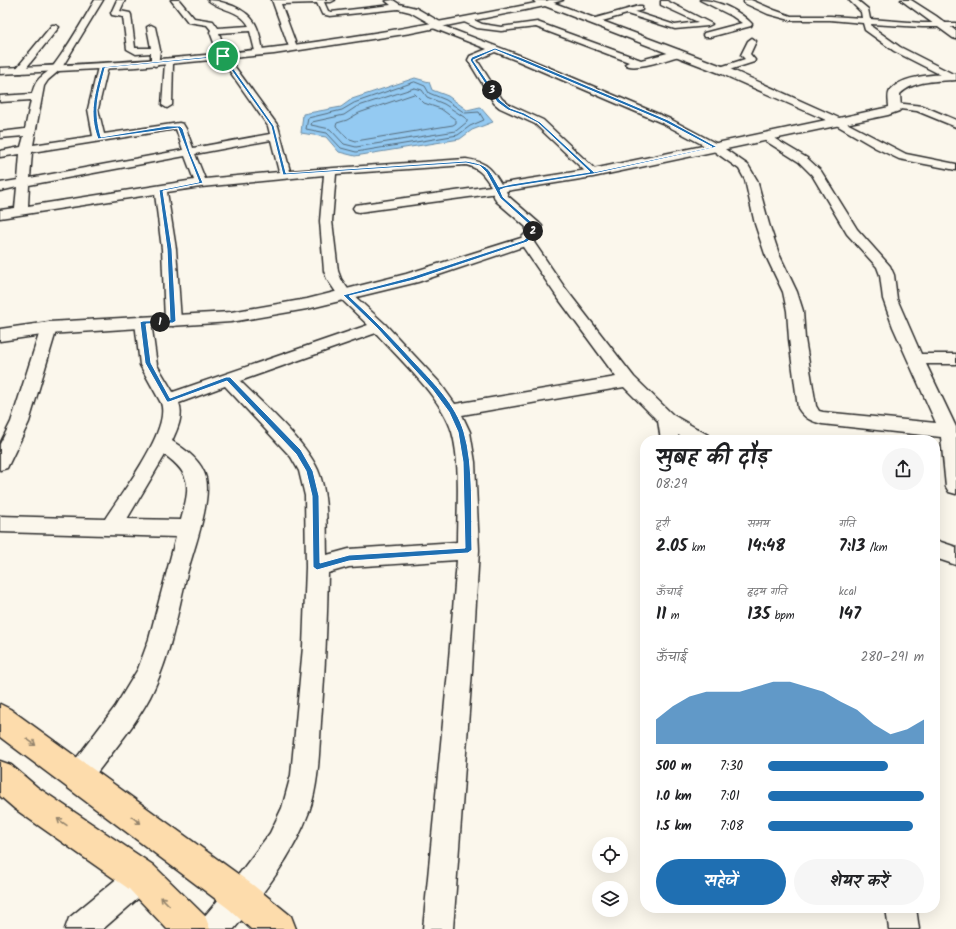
<!DOCTYPE html>
<html lang="hi">
<head>
<meta charset="utf-8">
<style>
  :root { --surface:#fff; --page:#f6f6f6; --text:#202124; --muted:#757577; --accent:#1f6fb2 }
  body { margin:0; font-family:Kalam,"Playpen Sans Deva",sans-serif; background:var(--page); color:var(--text); height:100vh; display:flex; flex-direction:column; font-size:15px; white-space:nowrap }
  * { box-sizing:border-box; margin:0 }
  p { font-size:13px; color:var(--muted) }
  .icon { flex:none; width:22px; height:22px; fill:none; stroke:currentColor; stroke-width:2; stroke-linecap:round; stroke-linejoin:round }
  .map { position:relative; flex:1; overflow:hidden }
  .drawer { position:absolute; left:640px; top:435px; width:300px; height:478px; display:flex; flex-direction:column; background:var(--surface); border-radius:16px; box-shadow:0 4px 16px #0002 }
  .drawer>* { flex:none }
  .controls { position:absolute; left:592px; top:837px; display:grid; gap:8px }
  .controls a { display:grid; place-items:center; width:36px; height:36px; border-radius:50%; background:var(--surface); box-shadow:0 4px 16px #0002; font-size:20px }
  .pin { position:absolute; display:grid; place-items:center; width:34px; height:34px; color:#fff; margin:-17px; border:2px solid #fff; border-radius:50%; box-shadow:0 1px 4px #0007 }
  .km { position:absolute; width:20px; height:20px; margin:-10px; border-radius:50%; background:#222; color:#fff; font-size:11px; line-height:20px; text-align:center }
  .round { display:grid; place-items:center; flex:none; width:42px; height:42px; border-radius:21px; background:var(--page) }
  .headline { display:flex; align-items:center; justify-content:space-between; height:68px; padding:0 16px }
  h1 { font-size:22px; font-weight:700; line-height:30px }
  .metrics { display:grid; grid-template-columns:repeat(3,1fr); gap:6px; height:68px; padding:4px 16px }
  .metrics div { display:grid; align-content:center }
  .metrics b { font-size:17px; font-weight:700 }
  .metrics small { font-size:11px; font-weight:400 }
  .metrics p { font-size:11px }
  .chart { height:112px; padding:8px 16px }
  .chart p { display:flex; justify-content:space-between }
  .chart svg { width:100%; height:72px; margin-top:4px; fill:var(--accent); opacity:.7 }
  .action { display:flex; gap:8px; margin-top:auto; padding:8px 16px }
  .action a { flex:1; height:46px; border-radius:24px; background:var(--accent); color:#fff; font-size:16px; font-weight:700; line-height:46px; text-align:center }
  .action a+a { background:var(--page); color:var(--text) }
  ul { padding:0 16px; list-style:none; font-size:13px }
  li { display:grid; grid-template-columns:64px 48px 1fr; align-items:center; height:30px }
  li i { height:10px; border-radius:5px; background:var(--accent) }
  .map>svg:first-child { display:block }
  .water { fill:#94caf2; stroke:#6a8aa2 }
  .lines { fill:none; stroke-linecap:round; stroke-linejoin:round }
  .shore { stroke:#556b7b; stroke-width:1 }
  .street-casing { stroke:#2b2b2b; stroke-width:3 }
  .secondary-casing { stroke:#2b2b2b; stroke-width:3 }
  .primary-casing { stroke:#2b2b2b; stroke-width:3 }
  .street { fill:#fbf7ec; fill-rule:evenodd }
  .secondary { fill:#fbf7ec; fill-rule:evenodd }
  .primary { fill:#fddcac; fill-rule:evenodd }
  .oneway { stroke:#94846c }
  .route { fill:#1f6fb2; stroke:#fff; fill-rule:evenodd }
</style>
</head>
<body>
<div class="map">
<svg width="956" height="929" viewBox="0 0 956 929">
  <rect width="100%" height="100%" fill="#fbf7ec"/>
  <filter id="ink" filterUnits="userSpaceOnUse"><feTurbulence type="fractalNoise" baseFrequency=".025" numOctaves="2"/><feDisplacementMap in="SourceGraphic" scale="8" xChannelSelector="R" yChannelSelector="G"/><feConvolveMatrix kernelMatrix="1 2 1 2 8 2 1 2 1" color-interpolation-filters="sRGB"/></filter>
  <g filter="url(#ink)">
    <path class="water" d="M415 78 429 82 432 90 448 96 467 110 480 107 493 122 472 130 460 139 355 156 339 152 326 137 301 133 303 114 341 107 352 99Z"/>
    <g class="lines">
      <g class="shore">
        <path d="M415 82 425 86 429 93 446 100 465 113 479 112 484 120 470 126 458 135 356 152 341 148 327 133 306 129 308 118 342 110 354 103Z"/>
        <path d="M415 88 422 90 427 97 444 104 467 119V122L456 131 356 147 344 144 330 129 311 125 312 122 344 115 356 107Z"/>
        <path d="M415 94 424 103 441 109 456 120V123L453 125 356 141 347 138 336 126 337 123 347 120 359 113Z"/>
      </g>
      <defs>
        <g id="street">
          <path d="M95 0H103L61 69 48 80 44 86 33 145 93 136 88 109 98 67 103 64 108 67 98 109 104 134 179 123 183 124 186 129 193 148 270 134 268 126 219 56 210 32 211 30 207 25 188 22 171 0H179L194 18 213 21 218 28 249 26C240 9 220 11 208 0 218 0 224 3 233 6 256 16 259 28 263 51L259 54 255 51 250 31 219 33 227 56 278 126 290 171 466 159C488 162 493 170 504 189L502 192 498 193 359 212 355 211 353 208 355 205 491 186C484 175 479 168 466 165L336 174 332 221 338 271 341 279 350 292 385 324 440 383 455 404 616 377 555 294 519 241 521 238H531L565 288 634 377 673 415 708 435 710 440H687L678 435 679 440H661L658 421 624 387 462 415 470 432 475 462 479 550 472 671 453 929H423L448 671 457 560 349 567 328 573C327 623 325 672 321 722 319 752 319 783 309 812 293 856 263 894 234 929H199L203 918 230 886 270 833 282 808 291 775 303 647 306 567 305 496 299 471 291 457 225 386 179 403C184 416 177 430 172 441 186 450 202 461 206 478 211 502 195 546 188 570 177 613 171 657 150 697 133 729 108 757 87 786L78 790 69 786 65 777 69 768 115 707 138 669 149 639 176 537 0 532V516L105 519C120 495 171 430 161 403L140 365 135 322 138 319 143 317 148 319 151 322 157 365 173 392 368 325 340 298 327 279 324 271 320 221 324 175 201 187 167 192 176 249 181 321 178 324 173 326 168 324 165 321 162 249 155 194 0 218V210L15 208 17 187 0 191V183L18 180 20 154 0 157V151L21 147 24 136 0 138V132L25 129 31 100 0 102V96L32 94C37 74 44 78 54 65 69 45 82 22 95 0ZM176 129 183 150 30 178 32 152ZM271 140 279 172 205 179 195 154ZM185 156 194 180 28 206 29 185ZM376 333C400 360 442 398 452 432 461 463 457 509 457 542L349 549 327 555C326 528 329 496 318 470 305 441 264 405 240 381ZM165 455C194 476 189 489 181 520L127 519Z"/>
          <path d="M117 0H125L120 11 130 13 131 15 135 48H151L147 27 151 25 155 27 160 50 158 65 155 66 151 63V53L136 54 127 49 123 17 112 15 111 13Z"/>
          <path d="M272 0H335L331 2H324L328 11 331 12 391 5 386 1 393 0 399 4 416 8 442 23 443 26 524 57 670 119 719 145 748 165 757 180 769 224 779 254 797 292 803 311 805 339 816 406 819 411 823 412 936 423 893 327 883 299 880 275 877 267 847 234 812 175 799 162 761 138 762 136H770L807 158 821 171 857 229 890 266 894 275 897 299 921 354H956V364H926L956 427V494L949 492 946 487 941 437 822 424C811 421 804 418 798 408L789 339 787 311 783 292 765 254 755 224 745 180 739 169 711 149 662 123 518 61 495 52 477 60 502 99 508 104 543 120 599 173 597 175H589L535 124 500 108 494 103 468 60 470 56 487 49 433 28V25L410 12 398 9 330 16 322 14 317 3 281 4 297 47 293 50 289 47Z"/>
          <path d="M549 0H563L546 5 542 3Z"/>
          <path d="M700 0C718 0 740 11 752 24L751 26 710 37H704L703 35 704 33 742 23 732 16Z"/>
          <path d="M744 0H751L774 10 791 16H830L862 18 861 12 849 0H857L868 9 870 19 922 23H956V27H922L871 24 872 27 900 47 955 75 956 78 952 80 949 79 894 51 865 30 863 23 830 20H790L768 14 744 3Z"/>
          <path d="M661 1H667L712 24 708 26 675 29 627 14 595 23 591 21 592 19 639 6H642V10L635 12 675 25 698 22 661 5Z"/>
          <path d="M464 18H470L482 24 501 27 537 22 641 60 679 50 683 53 682 55C671 58 633 72 625 64L629 62 536 27 501 31 477 28 464 22Z"/>
          <path d="M52 25H55L59 27 22 73H16L14 71 16 69Z"/>
          <path d="M752 38 756 41 750 54 755 60 754 62 726 71H720L718 69 720 67 745 59 741 55 748 41Z"/>
          <path d="M169 59 173 62 172 105 167 108 162 105 165 62Z"/>
          <path d="M895 103 923 106 956 120V127L917 111 891 108 890 106Z"/>
          <path d="M837 118 906 154 956 164V170L899 159 876 148 833 123 832 121 833 119Z"/>
          <path d="M49 323 55 325 57 328 29 422 7 468 0 470V444L11 422 41 328 43 325Z"/>
          <path d="M935 540 956 547V565L935 558Z"/>
          <path d="M141 862 151 867 156 877 151 887 103 929H65L69 918 131 867Z"/>
          <path d="M886 908H916L919 929H889Z"/>
        </g>
        <g id="secondary">
          <path d="M533 0 549 1 730 69 839 118 889 107C889 102 887 95 890 91 900 75 939 74 956 74V80C938 81 914 80 900 94L901 109 899 111 888 115 593 177 506 191 508 196 539 223 542 226C541 235 539 238 531 244L418 282 307 309 231 322 49 334 0 341V329L49 322 231 312 307 299 406 274 521 238 526 233V227L496 201 491 189 493 186 504 183 593 169 826 120 722 74 545 6 411 33 274 54 137 67 0 74V68C68 65 137 62 205 55 316 45 426 25 536 3Z"/>
          <path d="M901 0H911L936 16 956 31V39L953 38Z"/>
        </g>
        <g id="primary">
          <path d="M0 704 10 709 253 885 291 916 296 929H251L229 909 0 737Z"/>
          <path d="M0 761 11 765 37 787 153 865 205 916 210 929H167L129 889 15 809 0 796Z"/>
        </g>
      </defs>
      <use href="#street" class="street-casing"/>
      <use href="#secondary" class="secondary-casing"/>
      <use href="#primary" class="primary-casing"/>
      <use href="#street" class="street"/>
      <use href="#secondary" class="secondary"/>
      <use href="#primary" class="primary"/>
    </g>
    <defs><path id="oneway-shaft" d="M-6 0H5M1.5-3L5.5 0L1.5 3" fill="none" stroke-width="1.6" stroke-linecap="round" stroke-linejoin="round"/></defs>
    <g class="oneway">
      <use href="#oneway-shaft" transform="translate(31 742) rotate(36)"/>
      <use href="#oneway-shaft" transform="translate(136 820) rotate(37)"/>
      <use href="#oneway-shaft" transform="translate(62 822) rotate(-145)"/>
      <use href="#oneway-shaft" transform="translate(165 901) rotate(-134)"/>
    </g>
  </g>
  <path class="route" d="M495 48 522 58 668 120 717 147 593 174 505 188 500 190 503 197 536 226 535 235 527 242 414 280 349 296C372 317 394 340 415 363 434 383 456 405 464 432 474 465 471 515 472 550L468 553 349 561 317 570 313 567 312 496 306 471 296 454 227 381 169 402H167L145 363 140 322 143 321 170 320 167 249 159 190 199 182 178 128 98 139C88 113 95 93 102 67L224 55 274 126 286 173 466 161C489 165 488 168 499 187L512 184 590 172 538 123 522 115 508 110 497 102 470 60 472 57ZM495 50 665 122 712 147 594 172 540 122 524 113 510 108 500 100 473 60ZM222 57 271 126 283 175 466 163 480 166 486 172 500 198 532 227 531 234 524 240 411 277 343 295 377 328 432 389 449 412 458 432 463 462 465 548 349 555 320 563 319 496 313 471 301 450 230 377H226L170 398 151 363 146 324 173 323 176 321 172 249 163 191 203 183 190 152 183 129 180 126H167L101 137C93 109 98 95 105 68Z"/>
</svg>
<div class="controls">
<a><svg class="icon" aria-label="locate" viewBox="0 0 24 24"><circle cx="12" cy="12" r="6"/><path d="M12 2v4M12 18v4M2 12h4M18 12h4"/></svg></a>
<a><svg class="icon" aria-label="layers" viewBox="0 0 24 24"><path d="M12 4l9 5-9 5-9-5zM3 14l9 5 9-5"/></svg></a>
</div>
<div class="pin" style="left:223px;top:56px;background:#1e9e55"><svg class="icon" aria-label="arrive" viewBox="0 0 24 24"><path d="M6 21V4h12l-3 4 3 4H6"/></svg></div>
<b class="km" style="left:160px;top:322px">1</b>
<b class="km" style="left:533px;top:231px">2</b>
<b class="km" style="left:492px;top:90px">3</b>
<section class="drawer">
<div class="headline"><div><h1>सुबह की दौड़</h1><p>08:29</p></div><a class="round"><svg class="icon" aria-label="share" viewBox="0 0 24 24"><path d="M12 15V3M7 8l5-5 5 5M5 13v7h14v-7"/></svg></a></div>
<div class="metrics">
<div><p>दूरी</p><b>2.05<small> km</small></b></div>
<div><p>समय</p><b>14:48</b></div>
<div><p>गति</p><b>7:13<small> /km</small></b></div>
</div>
<div class="metrics">
<div><p>ऊँचाई</p><b>11<small> m</small></b></div>
<div><p>हृदय गति</p><b>135<small> bpm</small></b></div>
<div><p>kcal</p><b>147</b></div>
</div>
<div class="chart"><p><span>ऊँचाई</span>280–291 m</p>
<svg viewBox="0 0 160 44" preserveAspectRatio="none"><path d="M0 44V29L10 21L20 15L30 12L40 12L50 12L60 9L70 6L80 6L90 9L100 12L110 18L120 23L130 32L140 38L150 35L160 29V44z"/></svg>
</div>
<ul>
<li><b>500 m</b>7:30<i style="width:77%"></i></li>
<li><b>1.0 km</b>7:01<i style="width:100%"></i></li>
<li><b>1.5 km</b>7:08<i style="width:93%"></i></li>
</ul>
<div class="action"><a>सहेजें</a><a>शेयर करें</a></div>
</section>
</div>
</body>
</html>
